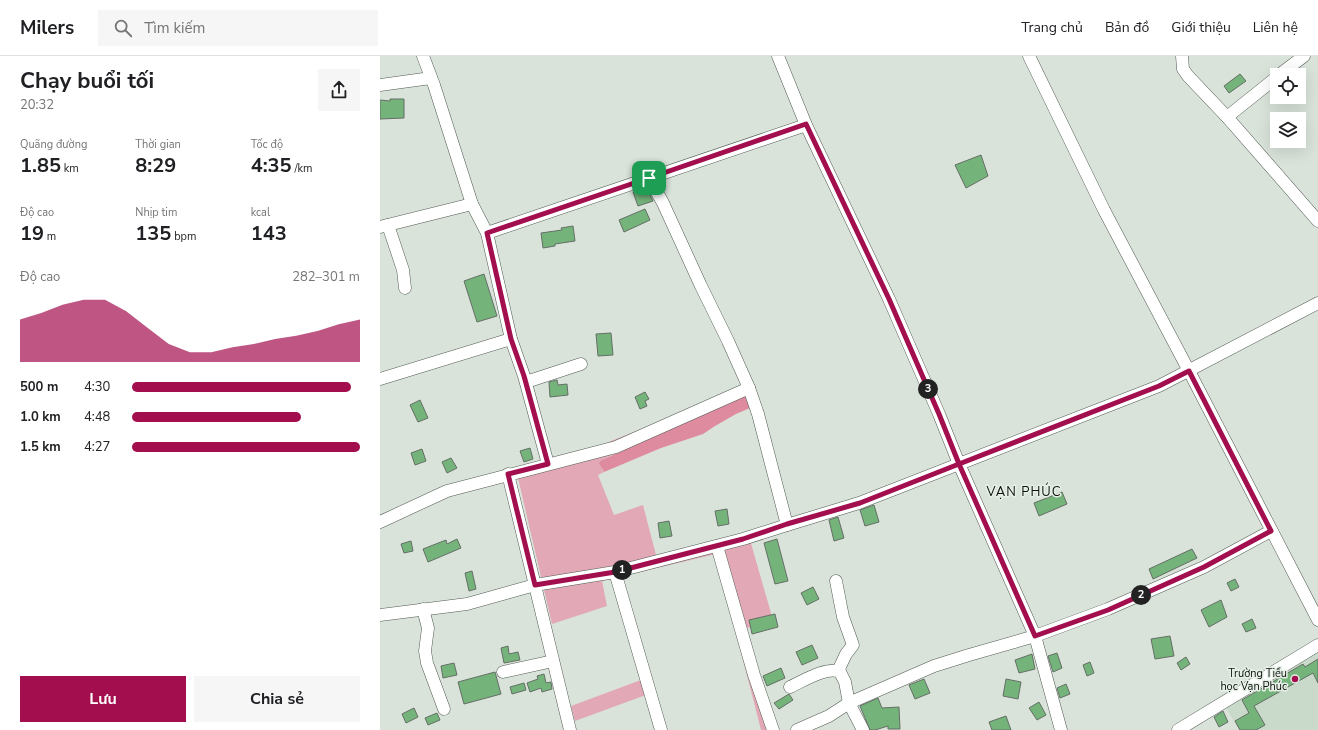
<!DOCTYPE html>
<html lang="vi">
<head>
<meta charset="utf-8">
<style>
  :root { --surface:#fff; --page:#f6f6f6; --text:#202124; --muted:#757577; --line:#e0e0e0; --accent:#a30e4e }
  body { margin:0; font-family:"Nunito Sans",sans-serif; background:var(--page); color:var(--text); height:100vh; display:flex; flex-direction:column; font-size:15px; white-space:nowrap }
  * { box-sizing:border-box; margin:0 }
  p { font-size:13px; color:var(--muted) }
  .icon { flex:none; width:22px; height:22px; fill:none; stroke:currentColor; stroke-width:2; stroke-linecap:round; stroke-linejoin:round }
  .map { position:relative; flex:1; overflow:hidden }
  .drawer { display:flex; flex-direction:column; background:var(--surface); width:380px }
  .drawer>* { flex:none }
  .buttons { position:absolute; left:890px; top:12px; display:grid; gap:8px }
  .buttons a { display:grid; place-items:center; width:36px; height:36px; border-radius:0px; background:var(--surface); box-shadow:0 4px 16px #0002; font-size:20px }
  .pin { position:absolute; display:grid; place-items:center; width:34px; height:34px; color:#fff; margin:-17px; border-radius:8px; box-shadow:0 2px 6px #0006 }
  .km { position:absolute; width:20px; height:20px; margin:-10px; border-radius:50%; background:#222; color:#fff; font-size:11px; line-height:20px; text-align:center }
  .round { display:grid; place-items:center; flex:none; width:42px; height:42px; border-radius:0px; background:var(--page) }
  .summary { display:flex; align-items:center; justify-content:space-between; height:68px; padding:0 20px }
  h1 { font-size:22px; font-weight:700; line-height:30px }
  .figures { display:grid; grid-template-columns:repeat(3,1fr); gap:6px; height:68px; padding:4px 20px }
  .figures div { display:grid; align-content:center }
  .figures b { font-size:20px; font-weight:700 }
  .figures small { font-size:11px; font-weight:400 }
  .figures p { font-size:11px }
  .chart { height:112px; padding:8px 20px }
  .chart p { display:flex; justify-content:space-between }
  .chart svg { width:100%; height:72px; margin-top:4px; fill:var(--accent); opacity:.7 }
  .cta { display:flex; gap:8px; margin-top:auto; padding:8px 20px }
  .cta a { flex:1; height:46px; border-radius:0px; background:var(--accent); color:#fff; font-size:16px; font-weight:700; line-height:46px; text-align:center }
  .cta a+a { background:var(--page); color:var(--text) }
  ul { padding:0 20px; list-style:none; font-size:13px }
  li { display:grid; grid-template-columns:64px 48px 1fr; align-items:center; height:30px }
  li i { height:10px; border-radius:5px; background:var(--accent) }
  header { display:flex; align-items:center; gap:24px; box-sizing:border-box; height:56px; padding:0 20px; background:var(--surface); border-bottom:1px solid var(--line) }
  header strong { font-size:19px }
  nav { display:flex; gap:22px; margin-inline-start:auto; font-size:14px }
  .search { width:280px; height:36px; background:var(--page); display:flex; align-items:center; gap:10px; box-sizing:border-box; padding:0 14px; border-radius:0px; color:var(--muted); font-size:15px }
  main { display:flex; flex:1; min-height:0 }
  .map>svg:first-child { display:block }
  .built { fill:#c9d9ca }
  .green { fill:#e2a8b5 }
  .water { fill:#df8b9f }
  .building { fill:#74b47b; stroke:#656e66 }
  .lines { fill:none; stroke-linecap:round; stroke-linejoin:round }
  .minor-casing { stroke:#515a52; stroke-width:13 }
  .minor { stroke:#fff; stroke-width:12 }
  .route-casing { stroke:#fff; stroke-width:8 }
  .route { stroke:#a30e4e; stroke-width:5 }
  .poi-dot { fill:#a30e4e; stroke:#e6f0e7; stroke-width:1.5 }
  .labels { text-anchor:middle; stroke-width:3; stroke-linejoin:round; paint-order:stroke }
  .poi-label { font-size:11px; fill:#0e110e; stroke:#e6f0e7; text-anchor:end }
  .quarter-label { font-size:13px; letter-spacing:1px; fill:#0e110e; stroke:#e6f0e7 }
</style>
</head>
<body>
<header>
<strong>Milers</strong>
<div class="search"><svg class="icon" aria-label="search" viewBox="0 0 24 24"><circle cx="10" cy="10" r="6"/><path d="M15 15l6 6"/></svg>Tìm kiếm</div>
<nav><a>Trang chủ</a><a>Bản đồ</a><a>Giới thiệu</a><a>Liên hệ</a></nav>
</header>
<main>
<section class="drawer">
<div class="summary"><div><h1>Chạy buổi tối</h1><p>20:32</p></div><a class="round"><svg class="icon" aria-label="share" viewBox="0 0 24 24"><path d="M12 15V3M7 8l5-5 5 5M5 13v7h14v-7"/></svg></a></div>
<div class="figures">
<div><p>Quãng đường</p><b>1.85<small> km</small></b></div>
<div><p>Thời gian</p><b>8:29</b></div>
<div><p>Tốc độ</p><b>4:35<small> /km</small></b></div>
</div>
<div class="figures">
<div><p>Độ cao</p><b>19<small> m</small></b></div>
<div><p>Nhịp tim</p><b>135<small> bpm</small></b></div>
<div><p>kcal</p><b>143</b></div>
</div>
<div class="chart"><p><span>Độ cao</span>282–301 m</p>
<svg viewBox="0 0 160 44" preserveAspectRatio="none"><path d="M0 44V18L10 14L20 9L30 6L40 6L50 13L60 23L70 33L80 38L90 38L100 35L110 33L120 30L130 28L140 25L150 21L160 18V44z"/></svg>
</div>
<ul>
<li><b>500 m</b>4:30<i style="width:96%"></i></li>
<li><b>1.0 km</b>4:48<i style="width:74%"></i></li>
<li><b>1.5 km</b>4:27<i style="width:100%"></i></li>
</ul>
<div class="cta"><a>Lưu</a><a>Chia sẻ</a></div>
</section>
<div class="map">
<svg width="938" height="674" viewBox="0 0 938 674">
  <rect width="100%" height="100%" fill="#d9e3da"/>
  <path class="built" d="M938 596V674H859L845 650Z"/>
  <g class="green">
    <path d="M367 331 222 404V414L224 416 218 419 234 459 263 449 276 499 368 477 393 564 364 573 390 674H381L336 498 222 525 227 550 172 568 138 422Z"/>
    <path d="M269 621 274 636 195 665 191 650Z"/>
  </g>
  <path class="water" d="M367 338 370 352 356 358 335 370 323 378 281 392 224 416 219 407 222 404Z"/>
  <g class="building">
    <path d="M860 18 866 25 849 37 844 30Z"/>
    <path d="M10 43H24V62L0 63V44L10 45Z"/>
    <path d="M601 99 608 120 586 132 575 109Z"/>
    <path d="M266 131 273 145 258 150 253 136Z"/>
    <path d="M265 153 270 164 244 176 239 164Z"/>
    <path d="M193 170 195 185 175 188V190L163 192 161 177 182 174 181 172Z"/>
    <path d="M104 218 117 260 97 266 84 225Z"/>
    <path d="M231 277 233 299 218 300 216 278Z"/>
    <path d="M177 324 178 329 187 328 188 339 170 341 169 326Z"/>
    <path d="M265 336 269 343 265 345 267 350 260 353 255 341Z"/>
    <path d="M40 344 48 362 38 366 30 349Z"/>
    <path d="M150 392 153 403 144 406 140 395Z"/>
    <path d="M42 393 46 405 35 409 31 397Z"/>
    <path d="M71 402 77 412 67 417 62 406Z"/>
    <path d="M682 436 687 448 659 460 654 447Z"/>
    <path d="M494 449 499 466 485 470 480 454Z"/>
    <path d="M347 453 349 468 338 470 335 455Z"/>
    <path d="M458 461 464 482 454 485 449 464Z"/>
    <path d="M289 465 292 480 280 482 278 467Z"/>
    <path d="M77 483 81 492 48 506 43 493 66 484 67 488Z"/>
    <path d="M397 483 408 525 395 528 384 487Z"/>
    <path d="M31 485 33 495 24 497 21 488Z"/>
    <path d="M812 493 817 502 773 523 769 513Z"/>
    <path d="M92 515 96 533 89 535 85 517Z"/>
    <path d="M855 523 859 531 851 535 847 527Z"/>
    <path d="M433 531 439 543 427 549 421 537Z"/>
    <path d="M841 544 847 561 829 571 821 554Z"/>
    <path d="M395 558 398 571 372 578 369 564Z"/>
    <path d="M872 563 876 572 866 576 862 568Z"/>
    <path d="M790 580 794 600 775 603 771 583Z"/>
    <path d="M432 589 438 602 422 609 416 596Z"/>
    <path d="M128 590 129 598 138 596 140 604 124 607 121 592Z"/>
    <path d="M677 597 682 612 673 616 668 600Z"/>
    <path d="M652 598 655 613 639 617 635 604Z"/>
    <path d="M806 601 810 608 801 614 797 607Z"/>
    <path d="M938 603V627L933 617 874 650 885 669 876 674H860L855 665 869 657 862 644 923 608 925 611Z"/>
    <path d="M710 606 714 617 707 620 703 609Z"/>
    <path d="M74 607 77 619 63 622 61 610Z"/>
    <path d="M401 612 405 622 387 630 383 620Z"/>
    <path d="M115 616 121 638 84 648 78 626Z"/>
    <path d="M164 618 166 627 171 626 172 633 162 636 161 632 150 636 147 627 158 623 157 620Z"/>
    <path d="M544 623 550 637 535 643 529 629Z"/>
    <path d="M626 623 641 626 638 643 623 640Z"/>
    <path d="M144 627 146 634 132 638 130 631Z"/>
    <path d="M686 628 690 638 680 642 677 632Z"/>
    <path d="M409 638 413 644 399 653 394 647Z"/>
    <path d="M498 642 502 652 519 651 520 673H508V670L495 674H490L480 650Z"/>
    <path d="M659 646 666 659 657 664 649 652Z"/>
    <path d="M34 652 38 661 26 667 22 658Z"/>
    <path d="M843 655 848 666 839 671 834 661Z"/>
    <path d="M57 657 60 664 48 669 45 662Z"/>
    <path d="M626 660 631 674H612L609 666Z"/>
  </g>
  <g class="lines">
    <defs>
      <g id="minor">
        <path d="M43 0 54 29 92 148 107 177 131 283 144 320 168 408"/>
        <path d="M398 0 426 69 509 243 559 358 579 408 655 580 681 674"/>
        <path d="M649 0 724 154 809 315 938 564"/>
        <path d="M802 0 803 13 808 20 847 61 938 165"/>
        <path d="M899 19 924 0"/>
        <path d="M0 29 51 22"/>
        <path d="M847 61 897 21"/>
        <path d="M269 122 283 147 321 230 348 285 369 332 378 358 407 469"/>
        <path d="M8 169 23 214 25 232"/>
        <path d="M0 171 92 148"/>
        <path d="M107 177 426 69"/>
        <path d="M0 323 131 283"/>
        <path d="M146 326 201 308"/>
        <path d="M128 418 190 674"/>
        <path d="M0 466 67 435 236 391 369 332"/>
        <path d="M337 490 374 619 393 674"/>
        <path d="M235 516 281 674"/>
        <path d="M456 525 463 561 473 589 466 598 458 615"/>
        <path d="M43 553 48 572 45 595 47 607 64 653"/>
        <path d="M0 559 87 548 155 529 235 516 363 483 407 469 479 447 779 330 938 247"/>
        <path d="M123 616 173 605"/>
        <path d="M410 631C423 625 447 610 460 616L465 626 469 647 483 674"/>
        <path d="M417 674 449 660 469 647 554 610 589 599 655 580 728 553 824 511 891 475"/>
        <path d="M798 674 938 589"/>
      </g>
    </defs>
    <use href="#minor" class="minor-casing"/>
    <use href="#minor" class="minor"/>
  </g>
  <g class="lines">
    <defs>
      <path id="route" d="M269 122 107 177 131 283 144 320 168 408 128 418 155 529 235 516 363 483 407 468 480 447 579 408 655 580 728 554 824 511 891 475 809 315 779 330 579 408 559 358 509 243 426 68 269 122"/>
    </defs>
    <use href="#route" class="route-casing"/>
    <use href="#route" class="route"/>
  </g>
  <circle class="poi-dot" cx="915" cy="623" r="4"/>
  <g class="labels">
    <g class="poi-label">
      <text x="907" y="621">Trường Tiểu<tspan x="907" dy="13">học Vạn Phúc</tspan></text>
    </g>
    <g class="quarter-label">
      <text x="644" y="440">VẠN PHÚC</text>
    </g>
  </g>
</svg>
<div class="buttons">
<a><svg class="icon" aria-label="locate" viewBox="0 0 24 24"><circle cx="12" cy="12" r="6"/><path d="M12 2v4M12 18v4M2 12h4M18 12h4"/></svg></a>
<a><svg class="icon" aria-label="layers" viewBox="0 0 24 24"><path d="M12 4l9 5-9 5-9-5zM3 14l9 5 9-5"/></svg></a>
</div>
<div class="pin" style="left:269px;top:122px;background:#1e9e55"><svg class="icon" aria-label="arrive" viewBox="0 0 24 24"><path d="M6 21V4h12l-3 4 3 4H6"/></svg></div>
<b class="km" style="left:242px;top:514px">1</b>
<b class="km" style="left:761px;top:539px">2</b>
<b class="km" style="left:548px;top:333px">3</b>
</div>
</main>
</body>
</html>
